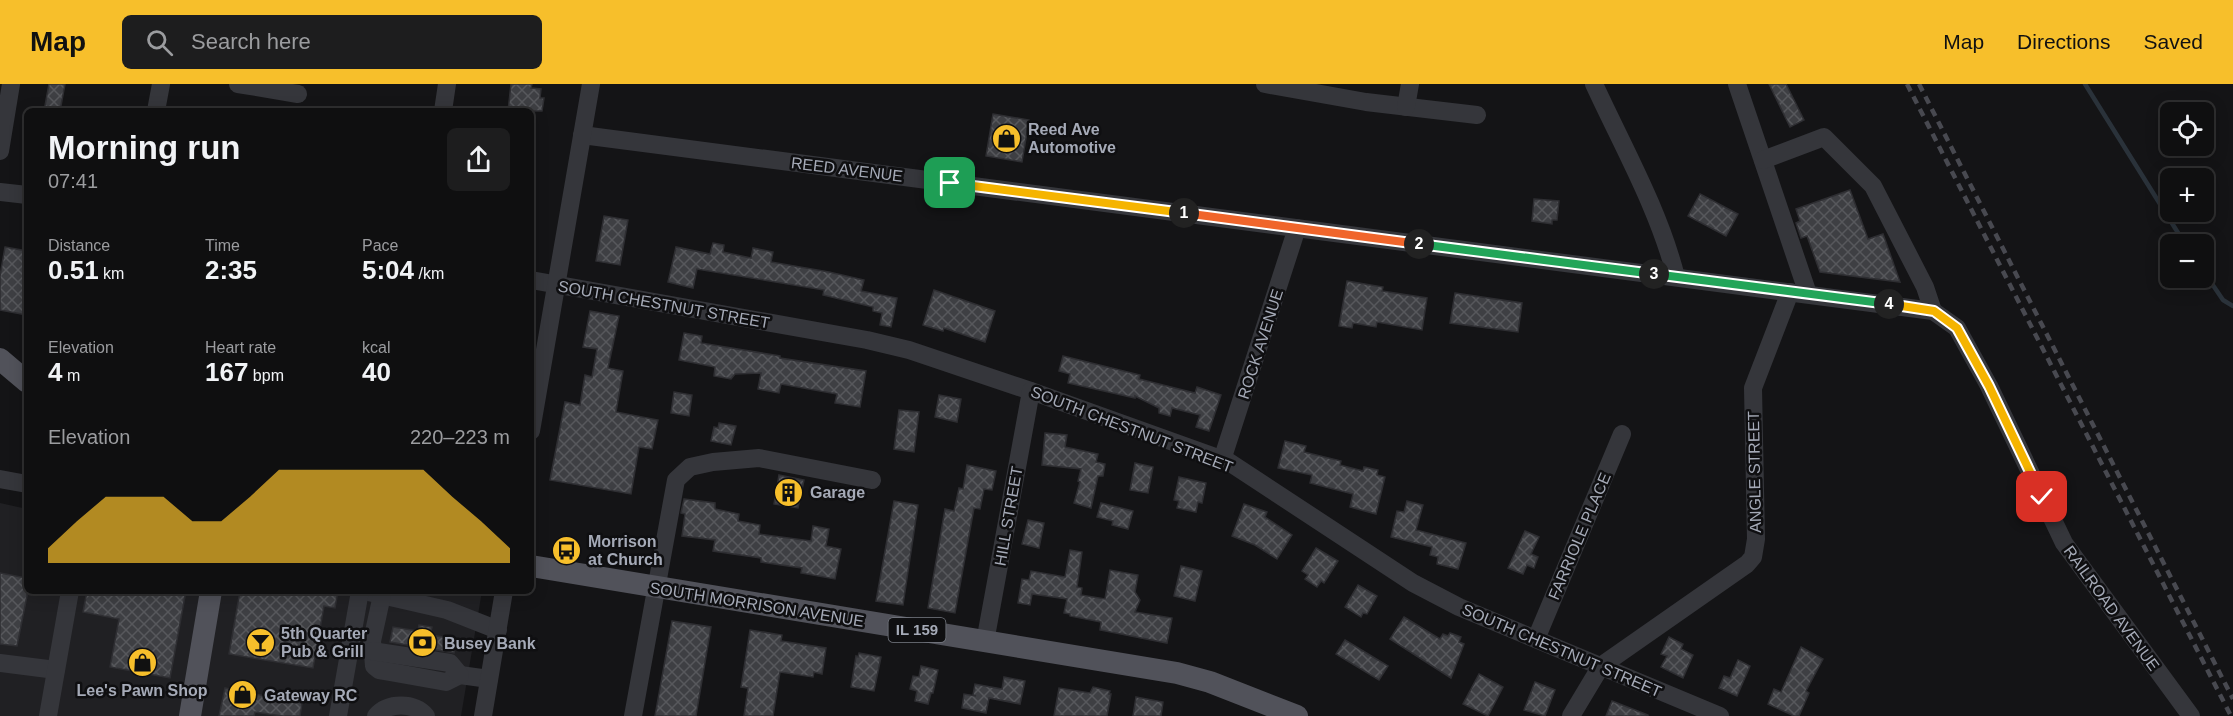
<!DOCTYPE html>
<html lang="en">
<head>
<meta charset="utf-8">
<style>
  :root { --surface:#0f0f10; --page:#1d1d1e; --text:#f1f3f6; --muted:#9b9c9f; --line:#2f2f30; --accent:#f7bf2b }
  body { margin:0; font-family:Arial,sans-serif; background:var(--page); color:var(--text); height:100vh; display:flex; flex-direction:column; font-size:22px; white-space:nowrap }
  * { box-sizing:border-box; margin:0 }
  p { font-size:20px; color:var(--muted) }
  .icon { flex:none; width:33px; height:33px; fill:none; stroke:currentColor; stroke-width:2; stroke-linecap:round; stroke-linejoin:round }
  .map { position:relative; flex:1; overflow:hidden }
  .sheet { position:absolute; left:24px; top:24px; width:510px; height:486px; display:flex; flex-direction:column; background:var(--surface); border-radius:9px; box-shadow:0 3px 15px #0003,0 0 0 2px var(--line) }
  .sheet>* { flex:none }
  .buttons { position:absolute; left:2160px; top:18px; display:grid; gap:12px }
  .buttons a { display:grid; place-items:center; width:54px; height:54px; border-radius:9px; background:var(--surface); box-shadow:0 3px 15px #0003,0 0 0 2px var(--line); font-size:30px }
  .pin { position:absolute; display:grid; place-items:center; width:51px; height:51px; color:#fff; margin:-26px; border-radius:12px; box-shadow:0 3px 9px #0006 }
  .km { position:absolute; width:30px; height:30px; margin:-15px; border-radius:50%; background:#222; color:#fff; font-size:16px; line-height:30px; text-align:center }
  .round { display:grid; place-items:center; flex:none; width:63px; height:63px; border-radius:9px; background:var(--page) }
  .overview { display:flex; align-items:center; justify-content:space-between; height:102px; padding:0 24px }
  h1 { font-size:33px; font-weight:700; line-height:45px }
  .stats { display:grid; grid-template-columns:repeat(3,1fr); gap:9px; height:102px; padding:6px 24px }
  .stats div { display:grid; align-content:center }
  .stats b { font-size:26px; font-weight:700 }
  .stats small { font-size:16px; font-weight:400 }
  .stats p { font-size:16px }
  .chart { height:168px; padding:12px 24px }
  .chart p { display:flex; justify-content:space-between }
  .chart svg { width:100%; height:108px; margin-top:6px; fill:var(--accent); opacity:.7 }
  header { display:flex; align-items:center; gap:36px; box-sizing:border-box; height:84px; padding:0 30px; background:var(--accent); color:#111 }
  header strong { font-size:28px }
  nav { display:flex; gap:33px; margin-inline-start:auto; font-size:21px }
  .search { width:420px; height:54px; background:var(--page); display:flex; align-items:center; gap:15px; box-sizing:border-box; padding:0 21px; border-radius:9px; color:var(--muted); font-size:22px }
  .map>svg:first-child { display:block }
  .built { fill:#202023 }
  .lines { fill:none; stroke-linecap:round; stroke-linejoin:round }
  .stream { stroke:#2a323a; stroke-width:4.5 }
  .building { fill:url(#building-cross-hatch); stroke:#2e2e32; stroke-width:1.5 }
  .minor { stroke:#35363b; stroke-width:18 }
  .major { stroke:#51525a; stroke-width:22 }
  .rail { stroke:#484950; stroke-width:4.5; stroke-dasharray:8 6; stroke-linecap:butt }
  .split-1-casing { stroke:#fff; stroke-width:12 }
  .split-2-casing { stroke:#fff; stroke-width:12 }
  .split-3-casing { stroke:#fff; stroke-width:12 }
  .split-4-casing { stroke:#fff; stroke-width:12 }
  .split-5-casing { stroke:#fff; stroke-width:12 }
  .split-1 { stroke:#f5b400; stroke-width:8 }
  .split-2 { stroke:#f0652b; stroke-width:8 }
  .split-3 { stroke:#22a559; stroke-width:8 }
  .split-4 { stroke:#22a559; stroke-width:8 }
  .split-5 { stroke:#f5b400; stroke-width:8 }
  .labels { text-anchor:middle; stroke-width:5; stroke-linejoin:round; paint-order:stroke }
  .shield { fill:#0f0f11; stroke:#787c85; stroke-width:1.5 }
  .shield-label { font-size:15px; font-weight:bold; fill:#a5aab7 }
  .poi-label { font-size:16px; font-weight:bold; fill:#a5aab7; stroke:#0f0f11; text-anchor:start }
  .street-label { font-size:16px; fill:#a5aab7; stroke:#0f0f11 }
</style>
</head>
<body>
<header>
<strong>Map</strong>
<div class="search"><svg class="icon" aria-label="search" viewBox="0 0 24 24"><circle cx="10" cy="10" r="6"/><path d="M15 15l6 6"/></svg>Search here</div>
<nav><a>Map</a><a>Directions</a><a>Saved</a></nav>
</header>
<div class="map">
<svg width="2233" height="632" viewBox="0 0 2233 632">
  <defs>
    <pattern id="building-cross-hatch" width="8" height="8" patternUnits="userSpaceOnUse" patternTransform="scale(1.5)"><rect width="8" height="8" fill="#3e3f43"/><path d="M0 0l8 8M0 8l8-8" fill="none" stroke="#57585c"/></pattern>
  </defs>
  <rect width="100%" height="100%" fill="#141416"/>
  <path class="built" d="M0 419 27 425V507H482L461 632H0Z"/>
  <g class="lines">
    <g class="stream">
      <path d="M2085 0 2185 160"/>
      <path d="M2204 188 2223 216 2233 222"/>
    </g>
  </g>
  <g class="building">
    <path d="M49 0H65L60 27H44Z"/>
    <path d="M511 0H532L531 4 541 5 540 14H544L542 27H508Z"/>
    <path d="M1769 0H1786L1804 36 1790 43Z"/>
    <path d="M993 30 1029 36 1022 78 986 72Z"/>
    <path d="M1850 106 1868 155 1883 150 1900 198 1820 188 1807 152 1801 154 1796 139 1800 137 1796 125Z"/>
    <path d="M1700 110 1738 130 1726 152 1688 132Z"/>
    <path d="M1534 115 1559 117 1557 136H1552V140L1532 137Z"/>
    <path d="M604 132 628 136 620 181 596 177Z"/>
    <path d="M713 159 724 161 723 168 751 174 753 164 773 168 771 178 829 188 864 196 861 207 897 214 891 243 880 241 882 229 873 227V223L823 211 824 206 697 185 693 204 668 198 676 163 710 170Z"/>
    <path d="M5 163 27 167V231L0 226V192Z"/>
    <path d="M1347 197 1383 203 1382 207 1427 214 1422 246 1377 238 1376 243 1353 239 1352 244 1339 242Z"/>
    <path d="M934 206 995 227 985 258 944 244 943 247 923 241Z"/>
    <path d="M1455 209 1522 219 1518 248 1450 239Z"/>
    <path d="M590 227 619 232 608 284 623 287 616 328 658 336 652 365 639 363 631 410 550 396 565 318 580 321 585 291 592 293 597 265 583 263Z"/>
    <path d="M684 249 702 252 701 259 780 272V274L866 287 860 323 835 319 837 310 781 300 779 309 758 305 761 289 735 290 731 295 714 292 715 283 679 276Z"/>
    <path d="M1063 272 1140 291 1139 295 1195 309 1197 303 1221 311 1209 347 1196 343 1200 331 1172 324 1170 332 1159 329V324L1135 312V314L1068 299 1070 290 1059 287Z"/>
    <path d="M674 308 692 311 689 332 671 329Z"/>
    <path d="M939 311 961 315 957 338 935 333Z"/>
    <path d="M899 326 919 328 914 368 894 365Z"/>
    <path d="M719 339 736 342 731 361 711 357 714 343 718 344Z"/>
    <path d="M1045 349 1067 351 1065 363 1098 370 1096 378 1105 380 1103 392H1098L1091 424 1074 419 1080 398 1078 397 1081 385 1042 381Z"/>
    <path d="M1285 357 1306 362 1304 368 1341 377 1340 381 1363 387 1364 383 1378 386 1377 391 1385 393 1376 430 1350 423 1353 410 1310 399 1312 391 1278 384Z"/>
    <path d="M1135 379 1153 383 1148 409 1130 406Z"/>
    <path d="M967 381 996 387 992 406 984 405 980 425 974 424 955 529 928 524 945 425 954 427 959 404 963 405Z"/>
    <path d="M779 391 804 396 798 424 774 420Z"/>
    <path d="M1179 393 1206 399 1202 419 1198 418 1196 428 1177 424 1179 417 1174 416Z"/>
    <path d="M684 415 715 419V425L739 430 738 437 760 441 759 450 811 457 813 442 829 445 826 462 841 465 835 495 801 489 802 484 761 478V474L713 467 715 456 682 452 685 430 681 429Z"/>
    <path d="M894 417 918 421 903 521 876 517Z"/>
    <path d="M1407 417 1423 421 1416 446 1466 459 1458 485 1437 480 1438 473 1430 471 1432 463 1391 453 1397 427 1404 428Z"/>
    <path d="M1101 419 1133 427 1128 445 1112 441 1113 437 1097 433Z"/>
    <path d="M1244 420 1267 428 1265 433 1292 451 1277 475 1255 461 1232 452Z"/>
    <path d="M1028 436 1044 439 1039 464 1022 460Z"/>
    <path d="M1525 447 1539 453 1531 470 1538 473 1534 484 1527 481 1523 490 1508 484Z"/>
    <path d="M1316 464 1338 477 1324 499 1321 497 1317 503 1305 495 1308 491 1302 487Z"/>
    <path d="M1070 466 1082 468 1077 503 1082 504 1081 511 1105 515 1110 486 1138 491 1135 508 1140 516 1135 528 1172 534 1167 559 1100 546 1101 538 1070 532V530L1064 529 1067 515 1032 510 1030 521 1018 519 1022 495 1029 496 1031 487 1065 493Z"/>
    <path d="M1181 482 1202 487 1195 517 1174 512Z"/>
    <path d="M0 489 27 494V512L17 562 0 560Z"/>
    <path d="M1358 501 1377 512 1367 530 1363 529 1361 533 1345 523Z"/>
    <path d="M87 507H186L170 594 110 583 119 535 83 528Z"/>
    <path d="M240 507H338L335 524 324 522 313 584 229 570Z"/>
    <path d="M1404 533 1440 555 1443 550 1448 552 1450 549 1461 553 1459 558 1464 560 1451 594 1390 555Z"/>
    <path d="M672 537 711 543 696 632H655Z"/>
    <path d="M419 541 432 543 430 551 456 555 454 569 390 558 393 543 418 547Z"/>
    <path d="M750 546 782 551 781 557 826 564 822 590 814 588 813 593 780 588 773 632H744L748 604 741 603Z"/>
    <path d="M1669 553 1683 560 1681 565 1693 571 1683 594 1661 583 1667 572 1661 570Z"/>
    <path d="M1345 556 1388 582 1379 596 1336 570Z"/>
    <path d="M1801 563 1823 575 1806 607 1809 609 1799 632H1794L1768 620 1774 605 1781 608Z"/>
    <path d="M859 569 881 573 874 607 851 603 856 572 858 573Z"/>
    <path d="M1738 576 1750 582 1737 612 1719 604 1724 592 1730 594Z"/>
    <path d="M921 582 938 586 933 609H931L928 620 915 617 917 607 910 605 913 592 919 593Z"/>
    <path d="M1479 590 1503 603 1488 632 1463 620Z"/>
    <path d="M1004 593 1025 597 1020 620 989 614 986 629 962 624 964 610 976 612 973 611 975 600 1002 605Z"/>
    <path d="M1535 598 1555 606 1545 632 1524 626Z"/>
    <path d="M1093 603 1110 607 1109 610H1111L1107 632H1054L1059 604 1090 609Z"/>
    <path d="M225 604 302 619 300 632H282L255 628 254 632H219Z"/>
    <path d="M1136 613 1163 618 1161 632H1133Z"/>
    <path d="M1612 617 1648 631V632H1606Z"/>
  </g>
  <g class="lines">
    <g class="minor">
      <path d="M238 0 298 10"/>
      <path d="M1265 0 1366 18 1477 31"/>
      <path d="M1594 0C1623 63 1659 126 1676 193"/>
      <path d="M1737 0 1808 210"/>
      <path d="M1406 23 1410 0"/>
      <path d="M156 27 161 0"/>
      <path d="M443 27 447 0"/>
      <path d="M582 51 1933 227 1957 244 1989 302 2064 459 2191 632"/>
      <path d="M0 67 11 0"/>
      <path d="M1763 76 1824 53 1873 102 1925 203 1933 227"/>
      <path d="M0 108 27 111"/>
      <path d="M531 196 867 256 909 266 1031 307 1229 378 1413 499 1459 523 1720 632"/>
      <path d="M531 347 591 0"/>
      <path d="M1222 376 1297 144"/>
      <path d="M0 395 27 400"/>
      <path d="M364 507 447 526 498 546"/>
      <path d="M382 511 372 557 374 582 379 586 391 588 446 598 460 591 489 595"/>
      <path d="M1536 555 1622 350"/>
      <path d="M985 558 1031 307"/>
      <path d="M372 567 450 579 460 591"/>
      <path d="M0 579 56 586"/>
      <path d="M48 632 70 507"/>
      <path d="M338 632 360 507"/>
      <path d="M376 632C388 618 414 618 426 632"/>
      <path d="M483 632 504 507"/>
      <path d="M633 632 676 396 690 383 713 378 759 374 872 396"/>
      <path d="M1571 632 1601 582 1747 480 1753 473 1756 455 1753 304 1790 208"/>
    </g>
    <g class="major">
      <path d="M0 275 27 298"/>
      <path d="M531 482 1177 589 1210 598 1297 632"/>
      <path d="M190 632 211 507"/>
    </g>
    <g class="rail">
      <path d="M1907 0 2231 632"/>
      <path d="M1919 0 2233 615"/>
    </g>
  </g>
  <g class="lines">
    <defs>
      <path id="split-1" d="M950 99 1184 129"/>
      <path id="split-2" d="M1184 129 1419 160"/>
      <path id="split-3" d="M1419 160 1654 190"/>
      <path id="split-4" d="M1654 190 1889 220"/>
      <path id="split-5" d="M1889 220 1934 227 1957 244 1989 302 2042 413"/>
    </defs>
    <use href="#split-1" class="split-1-casing"/>
    <use href="#split-2" class="split-2-casing"/>
    <use href="#split-3" class="split-3-casing"/>
    <use href="#split-4" class="split-4-casing"/>
    <use href="#split-5" class="split-5-casing"/>
    <use href="#split-1" class="split-1"/>
    <use href="#split-2" class="split-2"/>
    <use href="#split-3" class="split-3"/>
    <use href="#split-4" class="split-4"/>
    <use href="#split-5" class="split-5"/>
  </g>
  <defs>
    <symbol id="shop-disc" viewBox="-11 -11 22 22"><circle r="9.5" fill="#f7bf2b" stroke="#0f0f11"/><path d="M-5-2.5h2.3a2.7 3.5 0 0 1 5.4 0H5L5.5 6h-11ZM-1.5-2.5h3a1.5 2.3 0 0 0-3 0Z" fill="#111"/></symbol>
    <symbol id="building-disc" viewBox="-11 -11 22 22"><circle r="9.5" fill="#f7bf2b" stroke="#0f0f11"/><path d="M-4-6H4V6H1V3H-1V6H-4ZM-2.5-4.3h1.7v1.8h-1.7ZM.8-4.3h1.7v1.8H.8ZM-2.5-1h1.7V.8h-1.7ZM.8-1h1.7V.8H.8Z" fill="#111"/></symbol>
    <symbol id="bus-disc" viewBox="-11 -11 22 22"><circle r="9.5" fill="#f7bf2b" stroke="#0f0f11"/><path d="M-5-6H5V4H4V6H2V4H-2V6H-4V4H-5ZM-3.5-4V0h7V-4ZM-3.5 1.2v1.5H-2V1.2ZM2 1.2v1.5H3.5V1.2Z" fill="#111"/></symbol>
    <symbol id="bar-disc" viewBox="-11 -11 22 22"><circle r="9.5" fill="#f7bf2b" stroke="#0f0f11"/><path d="M-6-5H6L.8 .8V4.5H3.5V6h-7V4.5H-.8V.8Z" fill="#111"/></symbol>
    <symbol id="bank-disc" viewBox="-11 -11 22 22"><circle r="9.5" fill="#f7bf2b" stroke="#0f0f11"/><path d="M-6-4H6V4H-6ZM0-2.3a2.3 2.3 0 1 0 0 4.6a2.3 2.3 0 1 0 0-4.6Z" fill="#111"/></symbol>
  </defs>
  <g fill-rule="evenodd">
    <use href="#shop-disc" x="990" y="38" width="33" height="33"/>
    <use href="#building-disc" x="772" y="392" width="33" height="33"/>
    <use href="#bus-disc" x="550" y="450" width="33" height="33"/>
    <use href="#bar-disc" x="244" y="542" width="33" height="33"/>
    <use href="#bank-disc" x="406" y="542" width="33" height="33"/>
    <use href="#shop-disc" x="126" y="562" width="33" height="33"/>
    <use href="#shop-disc" x="226" y="594" width="33" height="33"/>
  </g>
  <g class="labels">
    <rect class="shield" x="888.5" y="534" width="57" height="24" rx="4.5"/>
    <g class="shield-label">
      <text x="917" y="551">IL 159</text>
    </g>
    <g class="poi-label">
      <text x="1028" y="51">Reed Ave<tspan x="1028" dy="18">Automotive</tspan></text>
      <text x="810" y="414">Garage</text>
      <text x="588" y="463">Morrison<tspan x="588" dy="18">at Church</tspan></text>
      <text x="281" y="555">5th Quarter<tspan x="281" dy="18">Pub &amp; Grill</tspan></text>
      <text x="444" y="565">Busey Bank</text>
      <text x="142" y="612" text-anchor="middle">Lee's Pawn Shop</text>
      <text x="264" y="617">Gateway RC</text>
    </g>
    <g class="street-label">
      <text transform="translate(847 85) rotate(7)" y="6">REED AVENUE</text>
      <text transform="translate(664 220) rotate(10)" y="6">SOUTH CHESTNUT STREET</text>
      <text transform="translate(1260 260) rotate(-72)" y="6">ROCK AVENUE</text>
      <text transform="translate(1132 345) rotate(21)" y="6">SOUTH CHESTNUT STREET</text>
      <text transform="translate(1754 388) rotate(-91)" y="6">ANGLE STREET</text>
      <text transform="translate(1008 432) rotate(-80)" y="6">HILL STREET</text>
      <text transform="translate(1579 452) rotate(-67)" y="6">FARRIOLE PLACE</text>
      <text transform="translate(757 520) rotate(9)" y="6">SOUTH MORRISON AVENUE</text>
      <text transform="translate(2112 524) rotate(54)" y="6">RAILROAD AVENUE</text>
      <text transform="translate(1562 566) rotate(23)" y="6">SOUTH CHESTNUT STREET</text>
    </g>
  </g>
</svg>
<div class="buttons">
<a><svg class="icon" aria-label="locate" viewBox="0 0 24 24"><circle cx="12" cy="12" r="6"/><path d="M12 2v4M12 18v4M2 12h4M18 12h4"/></svg></a>
<a>+</a>
<a>−</a>
</div>
<div class="pin" style="left:950px;top:99px;background:#1e9e55"><svg class="icon" aria-label="arrive" viewBox="0 0 24 24"><path d="M6 21V4h12l-3 4 3 4H6"/></svg></div>
<div class="pin" style="left:2042px;top:413px;background:#d93025"><svg class="icon" aria-label="check" viewBox="0 0 24 24"><path d="M5 12l5 5 9-10"/></svg></div>
<b class="km" style="left:1184px;top:129px">1</b>
<b class="km" style="left:1419px;top:160px">2</b>
<b class="km" style="left:1654px;top:190px">3</b>
<b class="km" style="left:1889px;top:220px">4</b>
<section class="sheet">
<div class="overview"><div><h1>Morning run</h1><p>07:41</p></div><a class="round"><svg class="icon" aria-label="share" viewBox="0 0 24 24"><path d="M12 15V3M7 8l5-5 5 5M5 13v7h14v-7"/></svg></a></div>
<div class="stats">
<div><p>Distance</p><b>0.51<small> km</small></b></div>
<div><p>Time</p><b>2:35</b></div>
<div><p>Pace</p><b>5:04<small> /km</small></b></div>
</div>
<div class="stats">
<div><p>Elevation</p><b>4<small> m</small></b></div>
<div><p>Heart rate</p><b>167<small> bpm</small></b></div>
<div><p>kcal</p><b>40</b></div>
</div>
<div class="chart"><p><span>Elevation</span>220–223 m</p>
<svg viewBox="0 0 160 44" preserveAspectRatio="none"><path d="M0 44V38L10 27L20 17L30 17L40 17L50 27L60 27L70 17L80 6L90 6L100 6L110 6L120 6L130 6L140 17L150 27L160 38V44z"/></svg>
</div>
</section>
</div>
</body>
</html>
